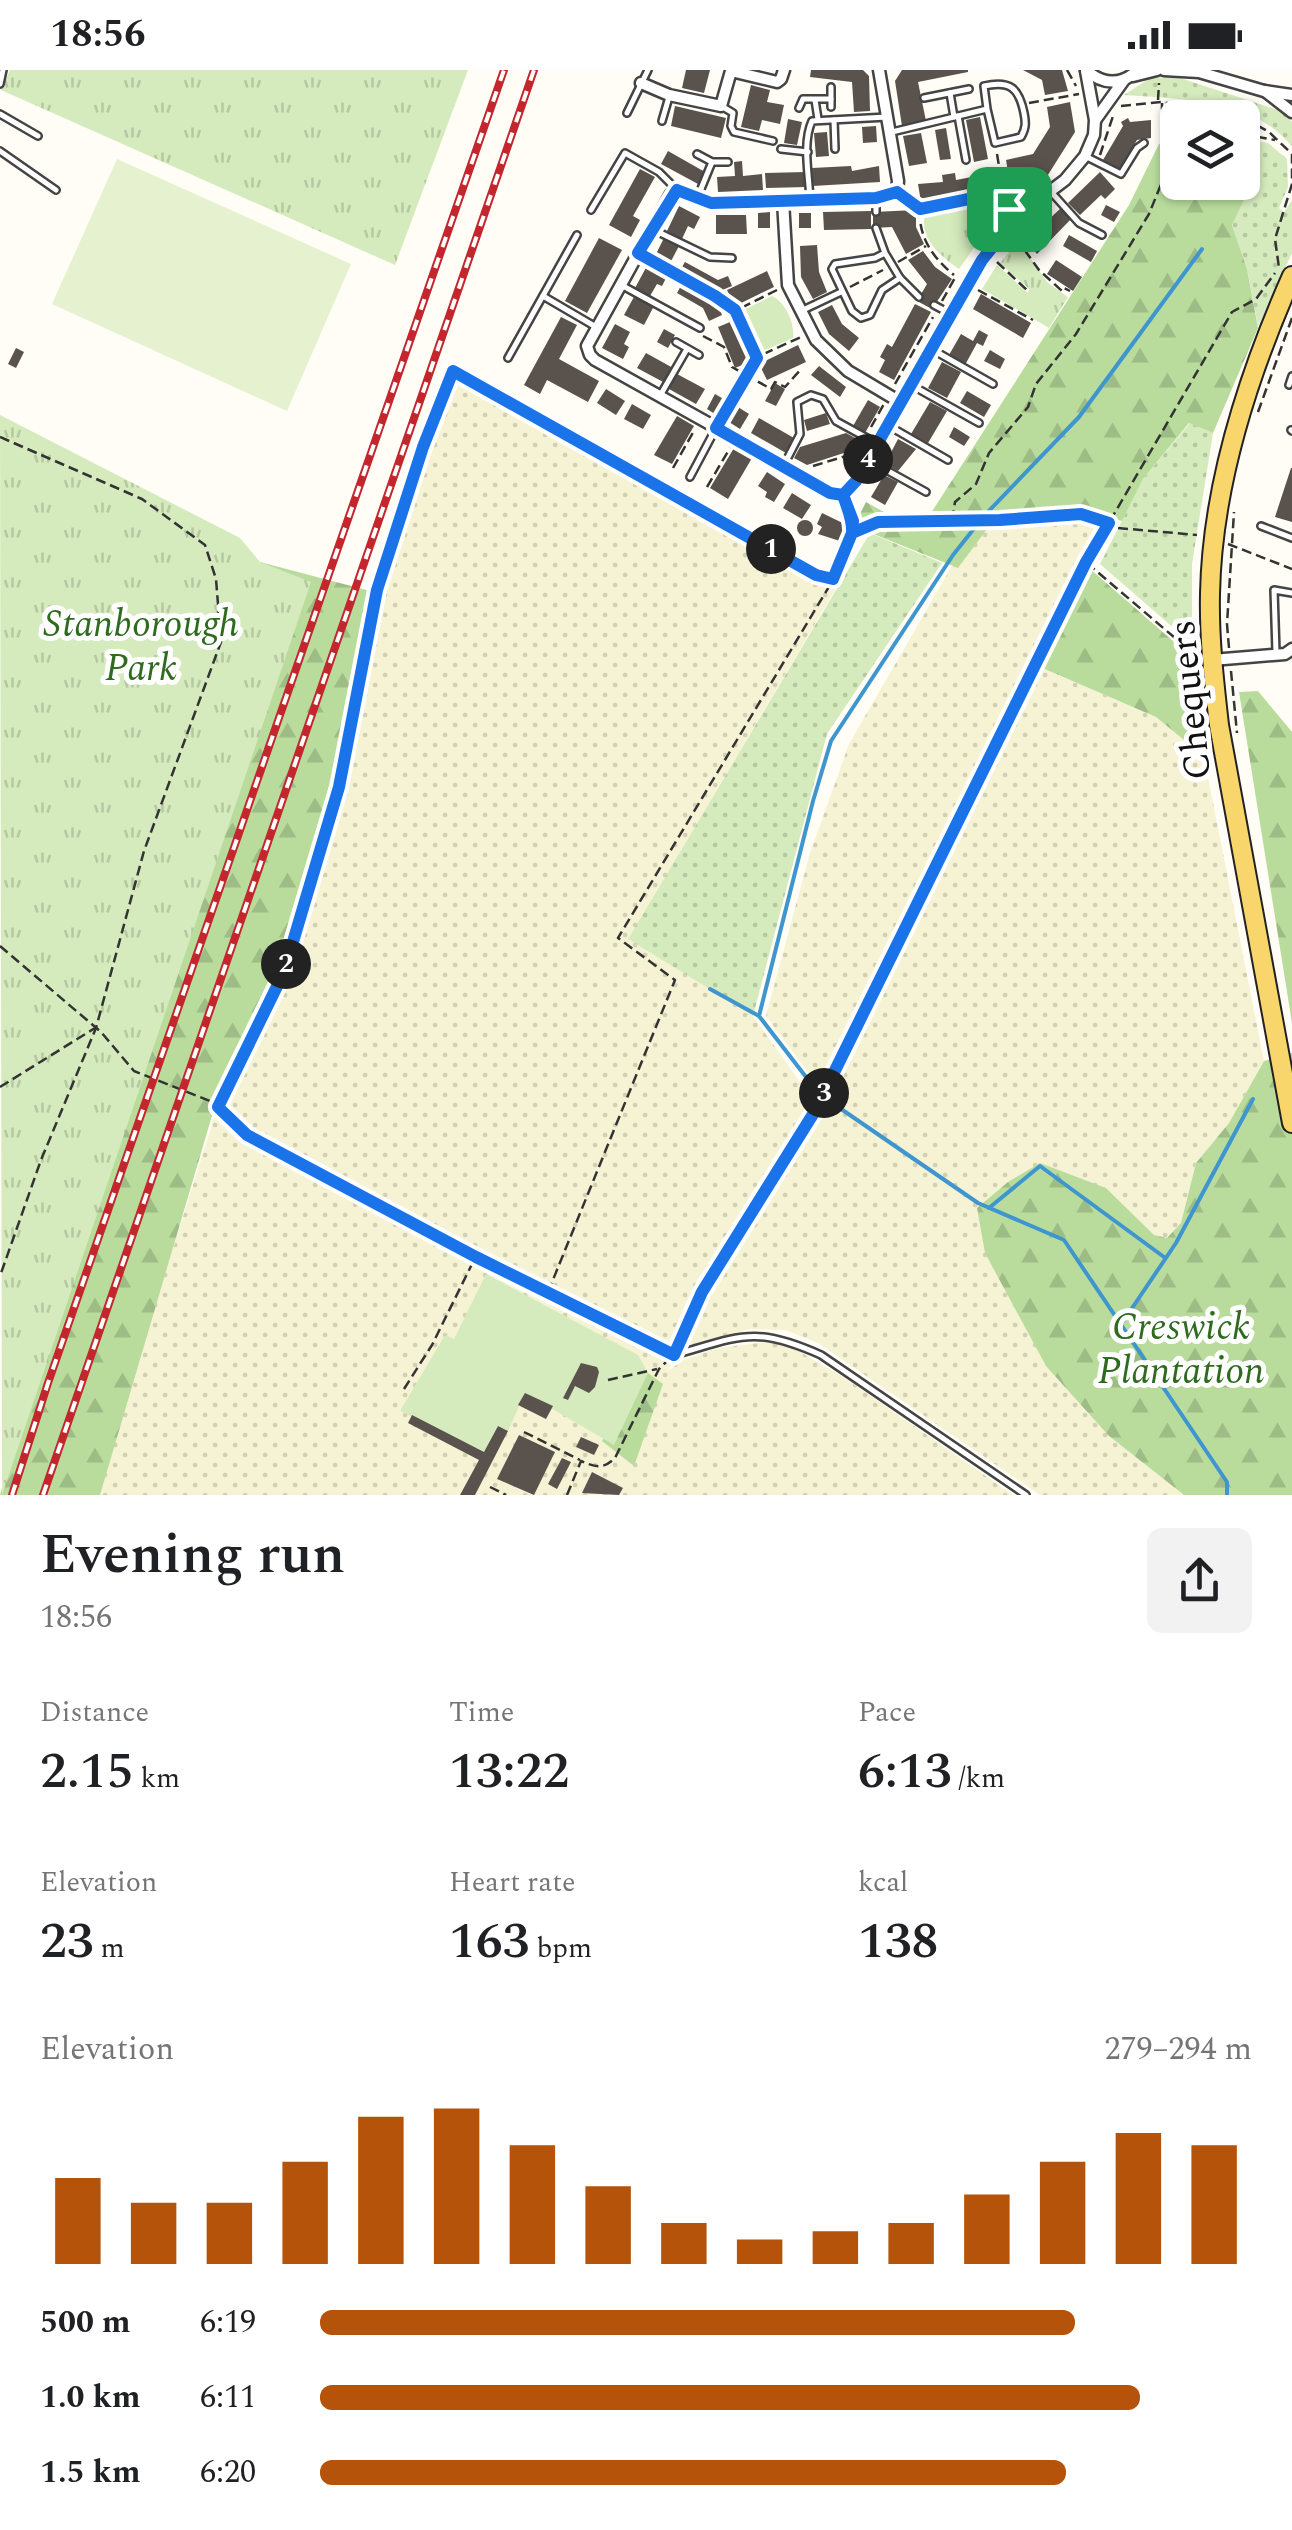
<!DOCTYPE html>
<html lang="en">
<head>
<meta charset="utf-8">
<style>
  :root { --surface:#fff; --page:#f2f2f2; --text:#202124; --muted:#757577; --accent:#b45309 }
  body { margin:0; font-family:Spectral,serif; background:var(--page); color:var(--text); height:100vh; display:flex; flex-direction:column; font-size:38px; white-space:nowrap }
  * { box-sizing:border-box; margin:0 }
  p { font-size:32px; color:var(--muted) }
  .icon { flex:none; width:55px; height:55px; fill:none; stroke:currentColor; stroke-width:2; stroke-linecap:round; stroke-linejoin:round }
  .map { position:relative; height:1425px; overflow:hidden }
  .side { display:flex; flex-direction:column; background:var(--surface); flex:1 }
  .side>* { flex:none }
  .controls { position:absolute; left:1160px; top:30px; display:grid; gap:20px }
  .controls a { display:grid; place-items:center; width:100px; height:100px; border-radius:15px; background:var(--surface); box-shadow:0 2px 8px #0004; font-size:50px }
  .pin { position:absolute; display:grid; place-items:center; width:85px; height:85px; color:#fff; margin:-42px; border-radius:20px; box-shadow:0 5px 15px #0006 }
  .km { position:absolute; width:50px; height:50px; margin:-25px; border-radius:50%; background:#222; color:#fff; font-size:28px; line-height:50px; text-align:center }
  .round { display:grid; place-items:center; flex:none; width:105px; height:105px; border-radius:15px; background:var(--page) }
  .headline { display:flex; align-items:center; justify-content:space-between; height:170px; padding:0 40px }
  h1 { font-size:55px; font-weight:600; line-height:75px }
  .figures { display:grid; grid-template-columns:repeat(3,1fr); gap:15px; height:170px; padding:10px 40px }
  .figures div { display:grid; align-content:center }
  .figures b { font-size:50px; font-weight:600 }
  .figures small { font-size:28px; font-weight:400 }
  .figures p { font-size:28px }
  .chart { height:280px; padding:20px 40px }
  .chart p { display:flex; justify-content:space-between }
  .chart svg { width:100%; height:180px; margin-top:10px; stroke:var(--accent); stroke-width:6 }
  ul { padding:0 40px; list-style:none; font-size:32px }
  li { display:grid; grid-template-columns:160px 120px 1fr; align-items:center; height:75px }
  li i { height:25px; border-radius:12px; background:var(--accent) }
  .status { display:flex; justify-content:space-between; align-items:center; height:70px; padding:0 50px; background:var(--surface); direction:ltr }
  .status svg { height:28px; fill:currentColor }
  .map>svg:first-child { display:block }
  .farmland { fill:url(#farmland-dots) }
  .grass { fill:url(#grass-dots) }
  .forest { fill:url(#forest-firs) }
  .park { fill:url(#park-tufts) }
  .garden { fill:#d5ebbd }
  .pitch { fill:#e6f2cf }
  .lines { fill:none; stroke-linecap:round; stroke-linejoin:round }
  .stream { stroke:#3f96cf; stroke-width:4 }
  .building { fill:#5a524d }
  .lane-casing { stroke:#444; stroke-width:10 }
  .street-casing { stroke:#444; stroke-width:15 }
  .primary-casing { stroke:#222; stroke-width:22 }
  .path { stroke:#333; stroke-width:2.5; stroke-dasharray:10 5; stroke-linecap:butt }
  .lane { stroke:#fff; stroke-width:5 }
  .street { stroke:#fff; stroke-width:10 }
  .primary { stroke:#f9d66b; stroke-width:18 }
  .rail-casing { stroke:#c4262e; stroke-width:8 }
  .rail { stroke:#fff; stroke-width:4; stroke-dasharray:11; stroke-linecap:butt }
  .route-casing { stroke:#fff; stroke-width:20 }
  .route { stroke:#1a73e8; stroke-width:12 }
  .labels { text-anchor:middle; stroke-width:10; stroke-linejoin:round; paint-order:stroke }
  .park-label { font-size:38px; font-style:italic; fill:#2f6b1f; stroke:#fff }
  .street-label { font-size:38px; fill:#111; stroke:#fff }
</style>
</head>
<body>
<div class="status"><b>18:56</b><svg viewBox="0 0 49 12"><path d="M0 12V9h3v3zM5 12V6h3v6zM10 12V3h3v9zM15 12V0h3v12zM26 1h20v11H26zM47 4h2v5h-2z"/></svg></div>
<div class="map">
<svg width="1292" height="1425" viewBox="0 0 1292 1425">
  <defs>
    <pattern id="farmland-dots" width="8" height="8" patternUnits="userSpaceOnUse" patternTransform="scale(2.5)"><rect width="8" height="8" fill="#f6f3d4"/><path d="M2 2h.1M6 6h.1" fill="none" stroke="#d2cfb5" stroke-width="1.8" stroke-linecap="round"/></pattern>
    <pattern id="grass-dots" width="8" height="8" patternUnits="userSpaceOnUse" patternTransform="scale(2.5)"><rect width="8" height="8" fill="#d5ebbd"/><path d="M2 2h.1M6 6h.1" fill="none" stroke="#b6c8a1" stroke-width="1.8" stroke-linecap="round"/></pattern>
    <pattern id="forest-firs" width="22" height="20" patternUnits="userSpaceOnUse" patternTransform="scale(2.5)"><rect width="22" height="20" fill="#b9dc9c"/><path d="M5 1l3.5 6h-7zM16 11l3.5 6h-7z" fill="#9ebc85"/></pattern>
    <pattern id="park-tufts" width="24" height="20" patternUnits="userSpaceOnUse" patternTransform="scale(2.5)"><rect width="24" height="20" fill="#d5ebbd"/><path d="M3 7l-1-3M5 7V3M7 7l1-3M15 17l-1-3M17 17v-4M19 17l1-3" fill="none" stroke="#b6c8a1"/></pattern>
  </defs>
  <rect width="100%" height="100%" fill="#fffdf5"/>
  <g class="farmland">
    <path d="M452 299 509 324 841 510 628 869 753 946 812 1029 826 1036 1040 597 1156 647 1195 679 1203 682 1264 991 1229 1053 1196 1093 1181 1153 1167 1168 1154 1166 1106 1118 1109 1366 1184 1425H1040L818 1273 785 1260 750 1259 678 1278 668 1301 684 1290 717 1278 768 1272 793 1278 845 1308 1013 1425H100L138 1290 214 1048 253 1078 461 1187 466 1177 264 1070 220 1029 279 901 349 642 374 522 420 378Z"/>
    <path d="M1077 449 1102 456 822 1021 766 946 809 786 849 674 952 496 959 497 990 454Z"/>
  </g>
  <g class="grass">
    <path d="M1177 7 1284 42 1292 52V77C1255 28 1179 29 1124 25L1150 8Z"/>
    <path d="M1243 68 1268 73 1287 89 1288 117 1279 138 1284 142 1292 130V183L1258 256 1247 199 1232 155 1246 126 1241 113Z"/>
    <path d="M1190 353 1213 363 1192 494V574L1100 494 1143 409Z"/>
    <path d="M870 463 942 493 827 664 753 946 628 869Z"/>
  </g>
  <g class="forest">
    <path d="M1159 74 1177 76 1178 112 1241 113 1246 126 1232 155 1247 199 1258 258 1213 363 1189 353 1143 409 1122 451 1085 440 996 447 958 498 871 463 856 452 866 432 884 442 931 443 1129 135Z"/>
    <path d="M260 492 374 522 349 642 279 901 214 1039 100 1425H0Z"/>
    <path d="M1089 498 1196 591 1203 682 1195 679 1156 647 1040 597Z"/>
    <path d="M1258 621 1292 662V953L1239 622Z"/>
    <path d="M1292 983V1425H1184L1109 1366 1046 1296 985 1183 977 1138 1008 1112 1040 1093 1106 1118 1154 1165 1167 1168 1181 1153 1196 1093 1229 1053 1264 991Z"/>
    <path d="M648 1303 663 1314 634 1396 602 1371 638 1304Z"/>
  </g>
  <g class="park">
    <path d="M10 0H468L395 195 1 20Z"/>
    <path d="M999 126 1006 141 985 162 959 199C939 185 917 167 926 140Z"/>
    <path d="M1018 171 1048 213 1068 227 1049 258 982 219 997 195 1028 223 1029 219 1000 193Z"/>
    <path d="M0 345 240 468 260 492 311 512 2 1425Z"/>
  </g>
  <g class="garden">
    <path d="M772 226C785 232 795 253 793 268L765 280 758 279 742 246 744 240Z"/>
    <path d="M486 1204 638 1285 648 1303 614 1375 525 1323 508 1361 498 1356 484 1382 400 1341 445 1265 454 1269Z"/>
  </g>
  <path class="pitch" d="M117 89 351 194 287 341 52 234Z"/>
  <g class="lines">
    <g class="stream">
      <path d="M710 919 759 946"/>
      <path d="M816 1020 759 946 813 731 831 671 953 485 984 446 1079 347 1202 179"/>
      <path d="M828 1030 978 1133 1064 1170 1227 1412V1425"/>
      <path d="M989 1138 1040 1096 1164 1187"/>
      <path d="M1122 1253 1176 1173 1253 1029"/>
    </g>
  </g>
  <g class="building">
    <path d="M686 0H710L704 23 682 18Z"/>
    <path d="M811 0H863L869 6 870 41 854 42 852 12 810 7Z"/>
    <path d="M902 0H968V2L918 12 926 51 902 56 895 11Z"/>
    <path d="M1023 0H1062L1068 21 1045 25 1042 10Z"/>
    <path d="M751 15 770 20 767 32 784 35 780 54 762 50 759 61 741 57Z"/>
    <path d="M1070 32 1075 62 1046 108 1010 114 1006 90 1033 84 1050 57 1047 37Z"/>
    <path d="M675 36 726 48 721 68 671 56Z"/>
    <path d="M980 47 988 89 974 92 966 50Z"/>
    <path d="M1128 48 1130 52 1151 50V68L1137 70 1120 99 1103 90 1123 56 1121 52Z"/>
    <path d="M788 49 802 52 797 75 784 73Z"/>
    <path d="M876 56 877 72 863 73 862 57Z"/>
    <path d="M946 58 951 89 940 90 935 60Z"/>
    <path d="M827 62 829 86 816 87 814 63Z"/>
    <path d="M921 63 927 93 909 96 903 66Z"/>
    <path d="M668 81 705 102 698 114 661 94Z"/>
    <path d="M742 91 743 106 762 104 763 120 718 122 717 107 735 106 734 92Z"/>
    <path d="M851 96 852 101 879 96 880 112 813 116 812 98Z"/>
    <path d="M640 99 655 107 633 146 640 150 631 167 609 155Z"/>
    <path d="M806 102 807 117 766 118 765 103Z"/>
    <path d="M1100 102 1115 119 1105 129 1101 125 1080 145 1068 133Z"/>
    <path d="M955 103 956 110 993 103 996 119 921 132 918 114 943 112 942 105Z"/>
    <path d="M1106 135 1120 142 1114 152 1101 145Z"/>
    <path d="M679 136 700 147 694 159 688 156 682 169 667 161Z"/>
    <path d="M1062 137 1073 147 1037 184 1026 171Z"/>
    <path d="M916 140V157L924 174 906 184 892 157 873 158V142Z"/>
    <path d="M871 141V159L824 160 823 142Z"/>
    <path d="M770 142V158H758V143Z"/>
    <rect x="799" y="143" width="12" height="15"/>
    <path d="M716 145H746L747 164H716Z"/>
    <path d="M1069 165 1097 181 1091 192 1063 176Z"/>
    <path d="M599 168 622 180 587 243 565 231Z"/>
    <path d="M664 168 679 176 669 195 654 188Z"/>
    <path d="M817 175 819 202 827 222 813 229 801 207 800 176Z"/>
    <path d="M923 181 935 197 952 209 932 239 917 231 927 214 908 190Z"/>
    <path d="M1056 190 1082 207 1073 221 1047 204Z"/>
    <path d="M685 192 718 210 728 206 732 216 715 223 679 202Z"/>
    <path d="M648 194 668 204 662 216 657 214 650 226 635 218Z"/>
    <path d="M767 201 774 217 735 236 727 220Z"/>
    <path d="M683 212 715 229 722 245 709 251 703 238 677 223Z"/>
    <path d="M981 224 1031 253 1023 268 973 239Z"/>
    <path d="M635 225 654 236 644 255 624 245Z"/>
    <path d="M915 234 931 242 894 310 879 302 885 290 880 287 887 274 892 277Z"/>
    <path d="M832 235 842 254 859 268 849 281 829 264 818 242Z"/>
    <path d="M561 247 577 255 559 289 599 311 588 332 547 310 540 324 524 315Z"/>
    <path d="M735 250 752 291 735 298 718 257Z"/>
    <path d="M615 254 630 262 624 274 629 277 623 289 602 278Z"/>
    <path d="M664 259 675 265 668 278 657 272Z"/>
    <path d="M979 260 988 265 983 276 977 273 965 295 949 285 961 264 973 271Z"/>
    <path d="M798 275 806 292 767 310 759 294Z"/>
    <path d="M16 278 24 282 16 298 8 294Z"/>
    <path d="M990 280 1005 289 1000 299 984 291Z"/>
    <path d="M646 283 673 298 665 313 637 298Z"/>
    <path d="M942 292 961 302 947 328 928 318Z"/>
    <path d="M819 296 846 317 840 327 811 305Z"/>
    <path d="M677 304 705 319 696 334 669 319Z"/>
    <path d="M775 313 785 319 776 336 765 331Z"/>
    <path d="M606 319 625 331 616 345 597 333Z"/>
    <path d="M967 321 991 335 984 347 960 333Z"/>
    <path d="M715 324 727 331 718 346 707 339Z"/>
    <path d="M868 330 880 337 865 363 853 356Z"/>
    <path d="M930 332 947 341 928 373 911 364Z"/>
    <path d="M632 334 651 345 643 359 624 349Z"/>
    <path d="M738 337 749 344 740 359 729 352Z"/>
    <path d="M826 343 830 354 807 361 804 350Z"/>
    <path d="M677 346 694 356 672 394 654 385Z"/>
    <path d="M759 348 794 368 786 383 751 363Z"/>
    <path d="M954 357 970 367 964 376 949 367Z"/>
    <path d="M846 363 857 369 850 381 807 395 794 388 800 377Z"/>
    <path d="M898 369 916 379 898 401 885 394Z"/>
    <path d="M734 378 752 388 728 429 710 418Z"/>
    <path d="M1291 398H1292V452L1275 447Z"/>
    <path d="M767 402 785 414 774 432 765 427 767 422 758 416Z"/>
    <path d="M884 405 898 412 885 435 871 427Z"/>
    <path d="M792 423 811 435 802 449 783 438Z"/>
    <path d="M822 443 851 457 843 472 818 464 822 457 817 454Z"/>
    <circle cx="805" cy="458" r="8"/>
    <path d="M581 1293 597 1297 599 1302 595 1317 589 1323 575 1316 568 1330 563 1328Z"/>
    <path d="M525 1323 553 1336 546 1349 518 1335Z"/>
    <path d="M412 1345 484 1382 498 1356 508 1361 475 1425H460L479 1390 408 1353Z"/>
    <path d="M519 1365 555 1382 534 1425 497 1409Z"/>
    <path d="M581 1367 599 1375 594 1385 576 1377Z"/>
    <path d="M562 1388 571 1392 557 1419 548 1414Z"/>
    <path d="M592 1402 623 1418 619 1425 582 1423Z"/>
  </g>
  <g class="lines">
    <defs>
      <g id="lane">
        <path d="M0 14 3 0"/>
        <path d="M831 17V37"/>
        <path d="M950 23 954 47"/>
        <path d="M924 28 969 19"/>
        <path d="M815 30 818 49"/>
        <path d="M723 37 733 43 731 56 734 62 773 71"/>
        <path d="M799 38 803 29H831"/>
        <path d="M627 43 648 0"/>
        <path d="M0 44 38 66"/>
        <path d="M958 46 966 90"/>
        <path d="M834 50 835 79"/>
        <path d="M662 51 669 27"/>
        <path d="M892 62 987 39 984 16C1010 10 1019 18 1024 43 1026 53 1026 58 1021 67L995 73 987 39"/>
        <path d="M781 79 808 82"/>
        <path d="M0 81 56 120"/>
        <path d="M697 84 712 92H728"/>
        <path d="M1085 86 1121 104 1137 78 1144 73"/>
        <path d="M1052 123 1079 153 1102 165"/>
        <path d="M698 126 712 92"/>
        <path d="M876 128V142"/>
        <path d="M810 130C809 105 802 73 812 51L887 47"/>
        <path d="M591 140 625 83 659 102 677 120"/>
        <path d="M876 158 885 183 875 188 835 194 832 199 852 241 861 248 870 245 882 220 900 208 885 183"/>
        <path d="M652 159 710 187 732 188"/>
        <path d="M900 208 919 227"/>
        <path d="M623 216 700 258"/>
        <path d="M543 226 596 257"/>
        <path d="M934 235 949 243"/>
        <path d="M803 240 841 222"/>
        <path d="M676 272 699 285"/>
        <path d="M933 280 993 314"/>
        <path d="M508 288 577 165"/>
        <path d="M1289 315 1292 306"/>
        <path d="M913 316 979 353"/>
        <path d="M661 324 687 279"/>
        <path d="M889 356 948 390"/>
        <path d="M1291 360 1292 361"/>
        <path d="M870 391 926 422"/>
        <path d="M784 395 800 364 797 332 811 325 823 329 836 351 876 373"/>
        <path d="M690 407 715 360"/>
        <path d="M1261 456 1292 468"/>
        <path d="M1276 582 1274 520 1292 523"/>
        <path d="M674 1285C741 1266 754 1255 821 1285L1026 1425"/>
      </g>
      <g id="street">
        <path d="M879 0 898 111 897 121 876 128 711 133 677 120 671 124 587 276 590 285 595 290 837 425 849 422 856 411 987 183 1016 147 1065 110 1085 86 1094 65 1095 50 1086 1"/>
        <path d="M1086 0C1103 15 1121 16 1138 0"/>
        <path d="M1164 0 1199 2 1264 21 1292 25"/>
        <path d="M1133 6 1157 0"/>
        <path d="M641 13 669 25 721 36 731 1 777 12 781 9 784 0"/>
        <path d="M1265 21 1292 42"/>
        <path d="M1096 49 1124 10"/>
        <path d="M783 131 788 215 816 270 848 301 900 332"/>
        <path d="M1212 590 1285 584 1292 579"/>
      </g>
      <path id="primary" d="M1292 206C1248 305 1212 415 1210 524 1209 568 1214 611 1219 655L1292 1053"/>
    </defs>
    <use href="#lane" class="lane-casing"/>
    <use href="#street" class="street-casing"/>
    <use href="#primary" class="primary-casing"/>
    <g class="path">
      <path d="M1067 0 1076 16"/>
      <path d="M1158 30 1159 13"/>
      <path d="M1029 33 1079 24"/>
      <path d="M1162 33V39L1182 48"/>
      <path d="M1121 36 1162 32 1242 48"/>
      <path d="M1244 48 1269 62 1292 84V114L1275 169 1279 198"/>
      <path d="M1242 64 1275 70"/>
      <path d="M997 84 1003 120"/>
      <path d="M1100 85 1113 46"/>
      <path d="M906 128 920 139 1003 121 1008 136"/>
      <path d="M920 139C918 167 933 188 954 205"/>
      <path d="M1016 168 1039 200 1062 221 1064 218 1070 221"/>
      <path d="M1008 177 1046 141"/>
      <path d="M651 190 734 240"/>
      <path d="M898 192 926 176"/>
      <path d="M997 192 1029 222"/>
      <path d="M850 217 883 200"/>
      <path d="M777 220 735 241 757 287 801 267"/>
      <path d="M978 220 1033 250"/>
      <path d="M942 231 956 206"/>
      <path d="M703 266 724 277 732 297 771 319 775 312 785 317 802 298"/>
      <path d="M895 314 933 247"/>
      <path d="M1258 342 1292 248"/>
      <path d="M723 347 756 289"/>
      <path d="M871 357 884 334"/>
      <path d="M0 367 142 429 205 475 216 509 221 572 144 781 96 958 41 1090 0 1206"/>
      <path d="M813 396 856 383 860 377"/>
      <path d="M673 398 695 359"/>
      <path d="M707 417 730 378"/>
      <path d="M846 436 853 451V462"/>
      <path d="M952 450 955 432 976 414 989 383 1028 337 1036 314 1076 264 1149 144 1175 80 1176 64 1166 42"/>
      <path d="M1228 474 1292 499"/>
      <path d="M1087 493 1195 585"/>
      <path d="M1229 578 1227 554 1234 442"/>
      <path d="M1231 601 1237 663"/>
      <path d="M0 876 101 962 134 1001 210 1031 247 1065 280 1085 664 1280"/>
      <path d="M0 1017 95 958"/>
      <path d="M219 1037 284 902 339 717 377 520 423 377 453 301 816 505 833 509 853 463 878 452 1000 450 1081 443 1118 458 1197 465"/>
      <path d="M548 1222 675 910 618 868 833 510"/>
      <path d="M679 1274 702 1222 815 1041 1086 492 1232 242 1256 229 1275 203"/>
      <path d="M608 1310 657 1299"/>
      <path d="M404 1319 432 1275 475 1188"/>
      <path d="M524 1362 580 1390"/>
      <path d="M490 1417 506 1425"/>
      <path d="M567 1425 581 1391C595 1397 603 1400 615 1388L659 1299 666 1292"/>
    </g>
    <use href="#lane" class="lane"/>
    <use href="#street" class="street"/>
    <use href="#primary" class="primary"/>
    <defs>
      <g id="rail">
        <path d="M12 1425 48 1313 504 0"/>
        <path d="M43 1425 534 0"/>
      </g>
    </defs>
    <use href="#rail" class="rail-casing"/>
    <use href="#rail" class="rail"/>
  </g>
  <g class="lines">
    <defs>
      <path id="route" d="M1009 139 1003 122 920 139 897 122 876 128 711 133 677 120 638 183 715 226 735 240 757 288 716 358 830 423 843 425 853 451 852 463 833 509 816 505 453 301 423 377 377 520 339 717 284 902 218 1037 247 1065 476 1187 674 1285 702 1222 815 1041 1086 492 1109 453 1081 444 1000 450 878 452 852 463C853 449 847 438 843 425L856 411 982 190 1016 148 1009 139"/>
    </defs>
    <use href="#route" class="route-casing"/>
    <use href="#route" class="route"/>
  </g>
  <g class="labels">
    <g class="park-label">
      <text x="141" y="566">Stanborough<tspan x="141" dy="44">Park</tspan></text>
      <text x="1181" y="1269">Creswick<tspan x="1181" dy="44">Plantation</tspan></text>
    </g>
    <g class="street-label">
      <text transform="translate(1189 630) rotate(-96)" y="13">Chequers</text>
    </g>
  </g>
</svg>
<div class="controls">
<a><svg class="icon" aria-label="layers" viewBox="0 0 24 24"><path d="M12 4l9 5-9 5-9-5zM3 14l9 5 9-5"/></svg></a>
</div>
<div class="pin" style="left:1009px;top:139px;background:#1e9e55"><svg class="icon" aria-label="arrive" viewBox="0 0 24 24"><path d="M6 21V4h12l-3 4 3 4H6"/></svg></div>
<b class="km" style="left:771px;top:479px">1</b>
<b class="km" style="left:286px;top:894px">2</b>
<b class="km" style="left:824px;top:1023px">3</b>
<b class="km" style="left:868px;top:389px">4</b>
</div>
<section class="side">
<div class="headline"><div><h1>Evening run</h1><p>18:56</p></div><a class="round"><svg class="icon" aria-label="share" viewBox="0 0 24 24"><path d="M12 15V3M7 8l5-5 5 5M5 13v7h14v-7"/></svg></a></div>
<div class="figures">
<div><p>Distance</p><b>2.15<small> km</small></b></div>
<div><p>Time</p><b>13:22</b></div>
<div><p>Pace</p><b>6:13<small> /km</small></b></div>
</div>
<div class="figures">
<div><p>Elevation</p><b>23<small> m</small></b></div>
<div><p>Heart rate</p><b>163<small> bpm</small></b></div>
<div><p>kcal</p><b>138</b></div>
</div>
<div class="chart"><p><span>Elevation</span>279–294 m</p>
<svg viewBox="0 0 160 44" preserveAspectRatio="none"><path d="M5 44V23M15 44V29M25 44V29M35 44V19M45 44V8M55 44V6M65 44V15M75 44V25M85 44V34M95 44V38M105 44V36M115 44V34M125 44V27M135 44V19M145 44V12M155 44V15"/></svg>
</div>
<ul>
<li><b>500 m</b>6:19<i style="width:81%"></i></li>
<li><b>1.0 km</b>6:11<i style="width:88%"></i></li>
<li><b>1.5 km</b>6:20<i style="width:80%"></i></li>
</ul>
</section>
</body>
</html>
